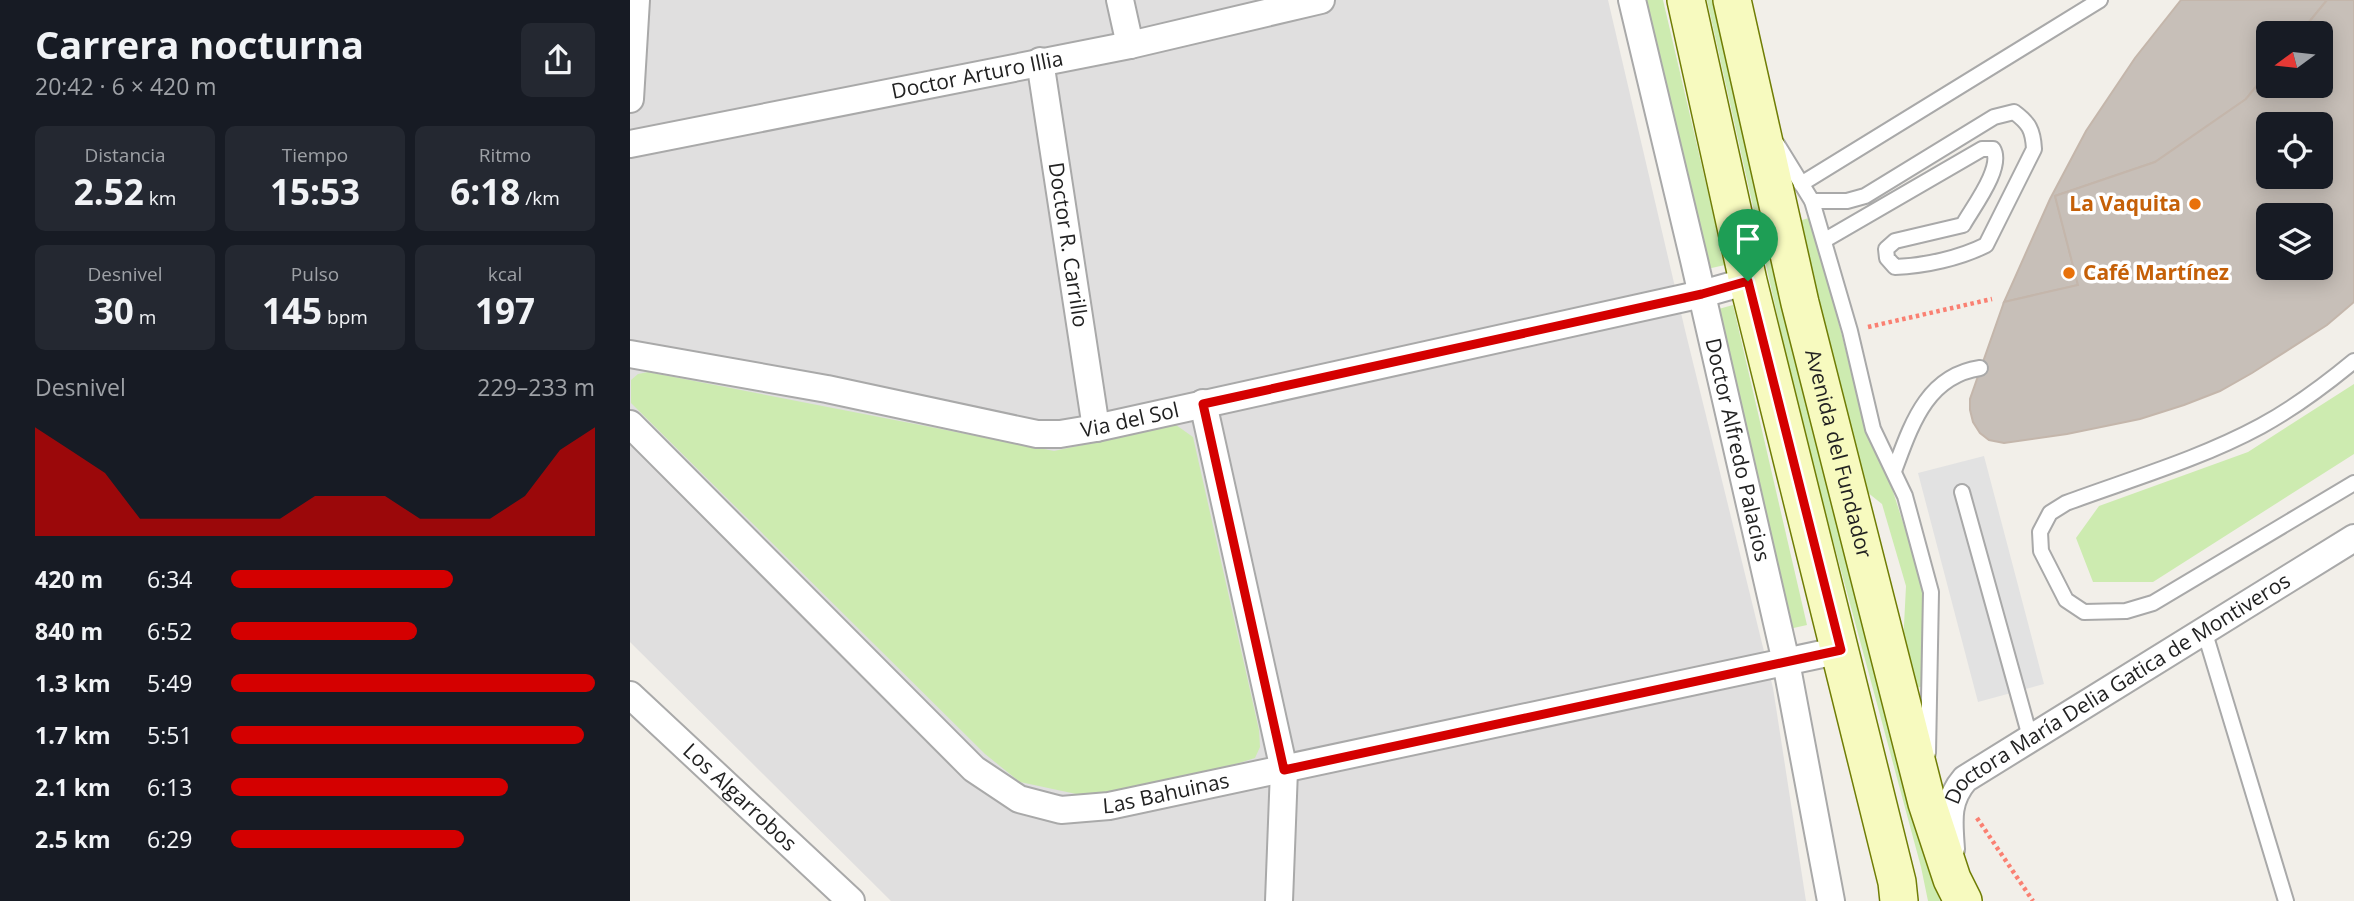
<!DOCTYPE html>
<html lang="es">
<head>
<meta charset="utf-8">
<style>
  :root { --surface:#171b24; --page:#242831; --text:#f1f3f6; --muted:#9ea1a6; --accent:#d40000 }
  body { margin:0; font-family:"Open Sans",sans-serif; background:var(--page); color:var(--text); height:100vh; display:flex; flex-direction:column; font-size:26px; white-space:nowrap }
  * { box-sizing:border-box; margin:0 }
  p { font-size:23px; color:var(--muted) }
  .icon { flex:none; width:38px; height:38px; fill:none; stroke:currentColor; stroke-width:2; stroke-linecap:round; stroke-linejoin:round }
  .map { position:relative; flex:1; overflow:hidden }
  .drawer { display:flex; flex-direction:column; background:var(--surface); width:630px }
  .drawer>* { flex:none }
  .needle { width:46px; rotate:255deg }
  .tools { position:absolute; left:1626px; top:21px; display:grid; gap:14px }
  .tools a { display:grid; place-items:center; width:77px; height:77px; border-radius:10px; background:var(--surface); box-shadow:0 4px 18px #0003; font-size:35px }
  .pin { position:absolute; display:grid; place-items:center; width:60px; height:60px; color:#fff; margin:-72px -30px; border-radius:50% 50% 50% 0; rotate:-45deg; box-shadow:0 0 7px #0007 }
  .pin .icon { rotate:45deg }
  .round { display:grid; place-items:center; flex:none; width:74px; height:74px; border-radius:10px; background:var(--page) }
  .head { display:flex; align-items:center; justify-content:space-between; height:119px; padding:0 35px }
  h1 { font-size:38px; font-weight:700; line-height:52px }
  .figures { display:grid; grid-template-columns:repeat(3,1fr); gap:10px; height:119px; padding:7px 35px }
  .figures div { display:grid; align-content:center; border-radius:10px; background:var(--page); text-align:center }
  .figures b { font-size:35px; font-weight:700 }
  .figures small { font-size:19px; font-weight:400 }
  .figures p { font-size:19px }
  .chart { height:196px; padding:14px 35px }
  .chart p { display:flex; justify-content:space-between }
  .chart svg { width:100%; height:126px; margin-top:7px; fill:var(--accent); opacity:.7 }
  ul { padding:0 35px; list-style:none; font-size:23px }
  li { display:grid; grid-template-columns:112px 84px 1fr; align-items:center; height:52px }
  li i { height:18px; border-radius:9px; background:var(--accent) }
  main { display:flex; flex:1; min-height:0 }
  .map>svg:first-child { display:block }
  .residential { fill:#e0dfdf }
  .grass { fill:#cdebb0 }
  .parking { fill:#e2e2e2 }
  .building { fill:#c7bfb8; stroke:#c4b6ab; stroke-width:2; fill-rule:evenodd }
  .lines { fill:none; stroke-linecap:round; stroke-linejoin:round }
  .lane-casing { stroke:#a9a9a9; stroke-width:18 }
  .street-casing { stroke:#a9a9a9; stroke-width:30 }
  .secondary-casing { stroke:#707d05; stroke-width:40 }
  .path { stroke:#fa8072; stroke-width:4.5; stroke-dasharray:3.5 3.5; stroke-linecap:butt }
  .lane { stroke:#fff; stroke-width:14 }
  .street { stroke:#fff; stroke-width:26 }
  .secondary { stroke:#f7fabf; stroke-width:37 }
  .route-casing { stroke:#fff; stroke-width:14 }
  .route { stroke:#d40000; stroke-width:9 }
  .food-dot { fill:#e8710a; stroke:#fff; stroke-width:2.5 }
  .labels { text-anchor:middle; stroke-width:7; stroke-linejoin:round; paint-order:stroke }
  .street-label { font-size:21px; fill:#222; stroke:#fff }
  .food-label { font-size:21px; font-weight:bold; fill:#c56008; stroke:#fff; text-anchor:end }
</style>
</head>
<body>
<main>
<section class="drawer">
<div class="head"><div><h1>Carrera nocturna</h1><p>20:42 · 6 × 420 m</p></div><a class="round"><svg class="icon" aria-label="share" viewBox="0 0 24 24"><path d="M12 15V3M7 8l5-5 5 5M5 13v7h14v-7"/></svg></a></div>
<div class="figures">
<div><p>Distancia</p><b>2.52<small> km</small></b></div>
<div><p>Tiempo</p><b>15:53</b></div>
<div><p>Ritmo</p><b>6:18<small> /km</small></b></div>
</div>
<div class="figures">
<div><p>Desnivel</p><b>30<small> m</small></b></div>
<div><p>Pulso</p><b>145<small> bpm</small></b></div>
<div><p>kcal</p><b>197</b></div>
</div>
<div class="chart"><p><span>Desnivel</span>229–233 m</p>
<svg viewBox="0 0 160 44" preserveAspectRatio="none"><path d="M0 44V6L10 14L20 22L30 38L40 38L50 38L60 38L70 38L80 30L90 30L100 30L110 38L120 38L130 38L140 30L150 14L160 6V44z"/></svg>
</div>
<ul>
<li><b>420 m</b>6:34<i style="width:61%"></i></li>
<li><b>840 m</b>6:52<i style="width:51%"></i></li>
<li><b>1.3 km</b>5:49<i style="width:100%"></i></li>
<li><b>1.7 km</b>5:51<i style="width:97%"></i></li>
<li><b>2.1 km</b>6:13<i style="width:76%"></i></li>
<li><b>2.5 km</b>6:29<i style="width:64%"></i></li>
</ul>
</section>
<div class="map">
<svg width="1724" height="901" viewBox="0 0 1724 901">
  <rect width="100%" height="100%" fill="#f2efe9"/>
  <path class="residential" d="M0 0H978L1055 330 1143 688 1176 901H261L0 642Z"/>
  <g class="grass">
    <path d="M1015 0H1033L1095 265 1077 269Z"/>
    <path d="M1077 0H1086L1197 485 1310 901H1298L1291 867 1171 422Z"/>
    <path d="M1179 218 1184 226 1236 430 1258 476 1295 591 1293 686 1284 689 1273 645 1276 586 1252 504 1232 488 1172 242V220Z"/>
    <path d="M1103 305 1177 625 1159 629 1085 310Z"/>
    <path d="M18 372 424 451 546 425 563 437 629 730 630 747 625 758 606 764 496 790 451 795 390 782 355 754 1 403V380L8 374Z"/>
    <path d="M1724 384V454L1523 582H1463L1446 538 1469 506 1618 452Z"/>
  </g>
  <path class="parking" d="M1354 456 1414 684 1348 702 1288 473Z"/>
  <g class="building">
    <path d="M1551 0H1697L1670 33H1638V72L1616 99 1525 162 1425 196 1448 285 1374 302 1420 199 1456 131 1505 58Z"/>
    <path d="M1697 0H1724V302L1697 325 1622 373 1590 391 1554 405 1510 419 1437 434 1374 443 1359 440 1350 433 1343 422 1340 410V399L1374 302 1448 285 1425 196 1525 162 1616 99 1638 72V86H1690V33H1670ZM1638 124H1690V177H1638ZM1638 215H1690V268H1638Z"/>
  </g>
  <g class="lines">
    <defs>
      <g id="lane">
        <path d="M1147 144 1182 201 1220 331 1243 429 1275 496 1301 592 1298 753"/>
        <path d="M1171 184 1470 0"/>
        <path d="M1182 201H1217L1235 196 1364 117 1384 112C1399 123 1403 130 1404 149L1356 245C1330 258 1295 266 1265 267L1257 258 1256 249 1265 241 1333 225C1343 207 1374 167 1363 149H1352L1195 240"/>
        <path d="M1724 361C1695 385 1664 408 1631 426 1570 459 1501 479 1436 503L1420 513 1410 532 1411 551 1436 600 1454 612 1496 611 1523 603 1724 483"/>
        <path d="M1264 471C1281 426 1296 376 1350 368"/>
        <path d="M1332 492 1400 737"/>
        <path d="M1574 630 1656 901"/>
      </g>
      <g id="street">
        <path d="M490 0 500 45"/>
        <path id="s1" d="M1002 0 1064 260 1156 662 1201 901"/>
        <path id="s2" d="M410 61 466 428"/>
        <path d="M0 99 6 0"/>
        <path id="s3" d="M0 144 500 45 691 0"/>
        <path id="s4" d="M0 354 197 389 407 434H430L466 428 1072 294 1118 281"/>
        <path d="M573 403 654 770 649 901"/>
        <path id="s5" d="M0 424 344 769 389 799 431 810 479 806 1211 650"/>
        <path id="s6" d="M0 695 221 901"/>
        <path id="s7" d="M1321 849C1319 821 1316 801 1335 779L1724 538"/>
      </g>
      <g id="secondary">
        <path d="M1056 0 1118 281 1267 882 1269 901"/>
        <path id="s8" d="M1102 0 1170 303 1297 803 1322 879 1333 901"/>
      </g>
    </defs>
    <use href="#lane" class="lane-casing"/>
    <use href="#street" class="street-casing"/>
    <use href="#secondary" class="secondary-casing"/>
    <g class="path">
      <path d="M1238 327 1362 299"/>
      <path d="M1347 818 1403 901"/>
    </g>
    <use href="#lane" class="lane"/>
    <use href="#street" class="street"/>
    <use href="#secondary" class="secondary"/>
  </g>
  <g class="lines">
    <defs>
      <path id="route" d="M1118 281 1211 650 654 770 573 404 1072 294Z"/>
    </defs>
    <use href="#route" class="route-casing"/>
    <use href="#route" class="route"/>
  </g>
  <g class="food-dot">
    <circle cx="1565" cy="204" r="7"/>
    <circle cx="1439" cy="273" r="7"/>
  </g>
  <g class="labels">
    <g class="street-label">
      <text dy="7" stroke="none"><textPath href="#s3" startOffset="354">Doctor Arturo Illia</textPath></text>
      <text dy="7" stroke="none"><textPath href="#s2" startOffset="186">Doctor R. Carrillo</textPath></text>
      <text dy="7" stroke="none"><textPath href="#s4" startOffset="509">Via del Sol</textPath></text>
      <text dy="7" stroke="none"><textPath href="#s1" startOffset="462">Doctor Alfredo Palacios</textPath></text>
      <text dy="7" stroke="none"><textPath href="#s8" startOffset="466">Avenida del Fundador</textPath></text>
      <text dy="7" stroke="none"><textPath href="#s7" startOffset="250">Doctora María Delia Gatica de Montiveros</textPath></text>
      <text dy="7" stroke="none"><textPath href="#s5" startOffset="691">Las Bahuinas</textPath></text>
      <text dy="7" stroke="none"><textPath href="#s6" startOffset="150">Los Algarrobos</textPath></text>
    </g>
    <g class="food-label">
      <text x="1551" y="211">La Vaquita</text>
      <text x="1453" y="280" text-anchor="start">Café Martínez</text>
    </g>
  </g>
</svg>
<div class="tools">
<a><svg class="needle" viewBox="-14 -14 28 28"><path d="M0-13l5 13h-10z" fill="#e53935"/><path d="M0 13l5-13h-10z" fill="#9ea1a6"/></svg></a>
<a><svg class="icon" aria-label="locate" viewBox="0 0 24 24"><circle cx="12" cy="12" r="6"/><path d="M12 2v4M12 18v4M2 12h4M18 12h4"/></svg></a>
<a><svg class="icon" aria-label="layers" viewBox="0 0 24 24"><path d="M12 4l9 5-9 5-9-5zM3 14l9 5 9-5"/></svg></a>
</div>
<div class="pin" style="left:1118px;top:281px;background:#1e9e55"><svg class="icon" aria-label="arrive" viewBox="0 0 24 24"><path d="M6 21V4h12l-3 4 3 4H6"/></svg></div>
</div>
</main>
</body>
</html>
